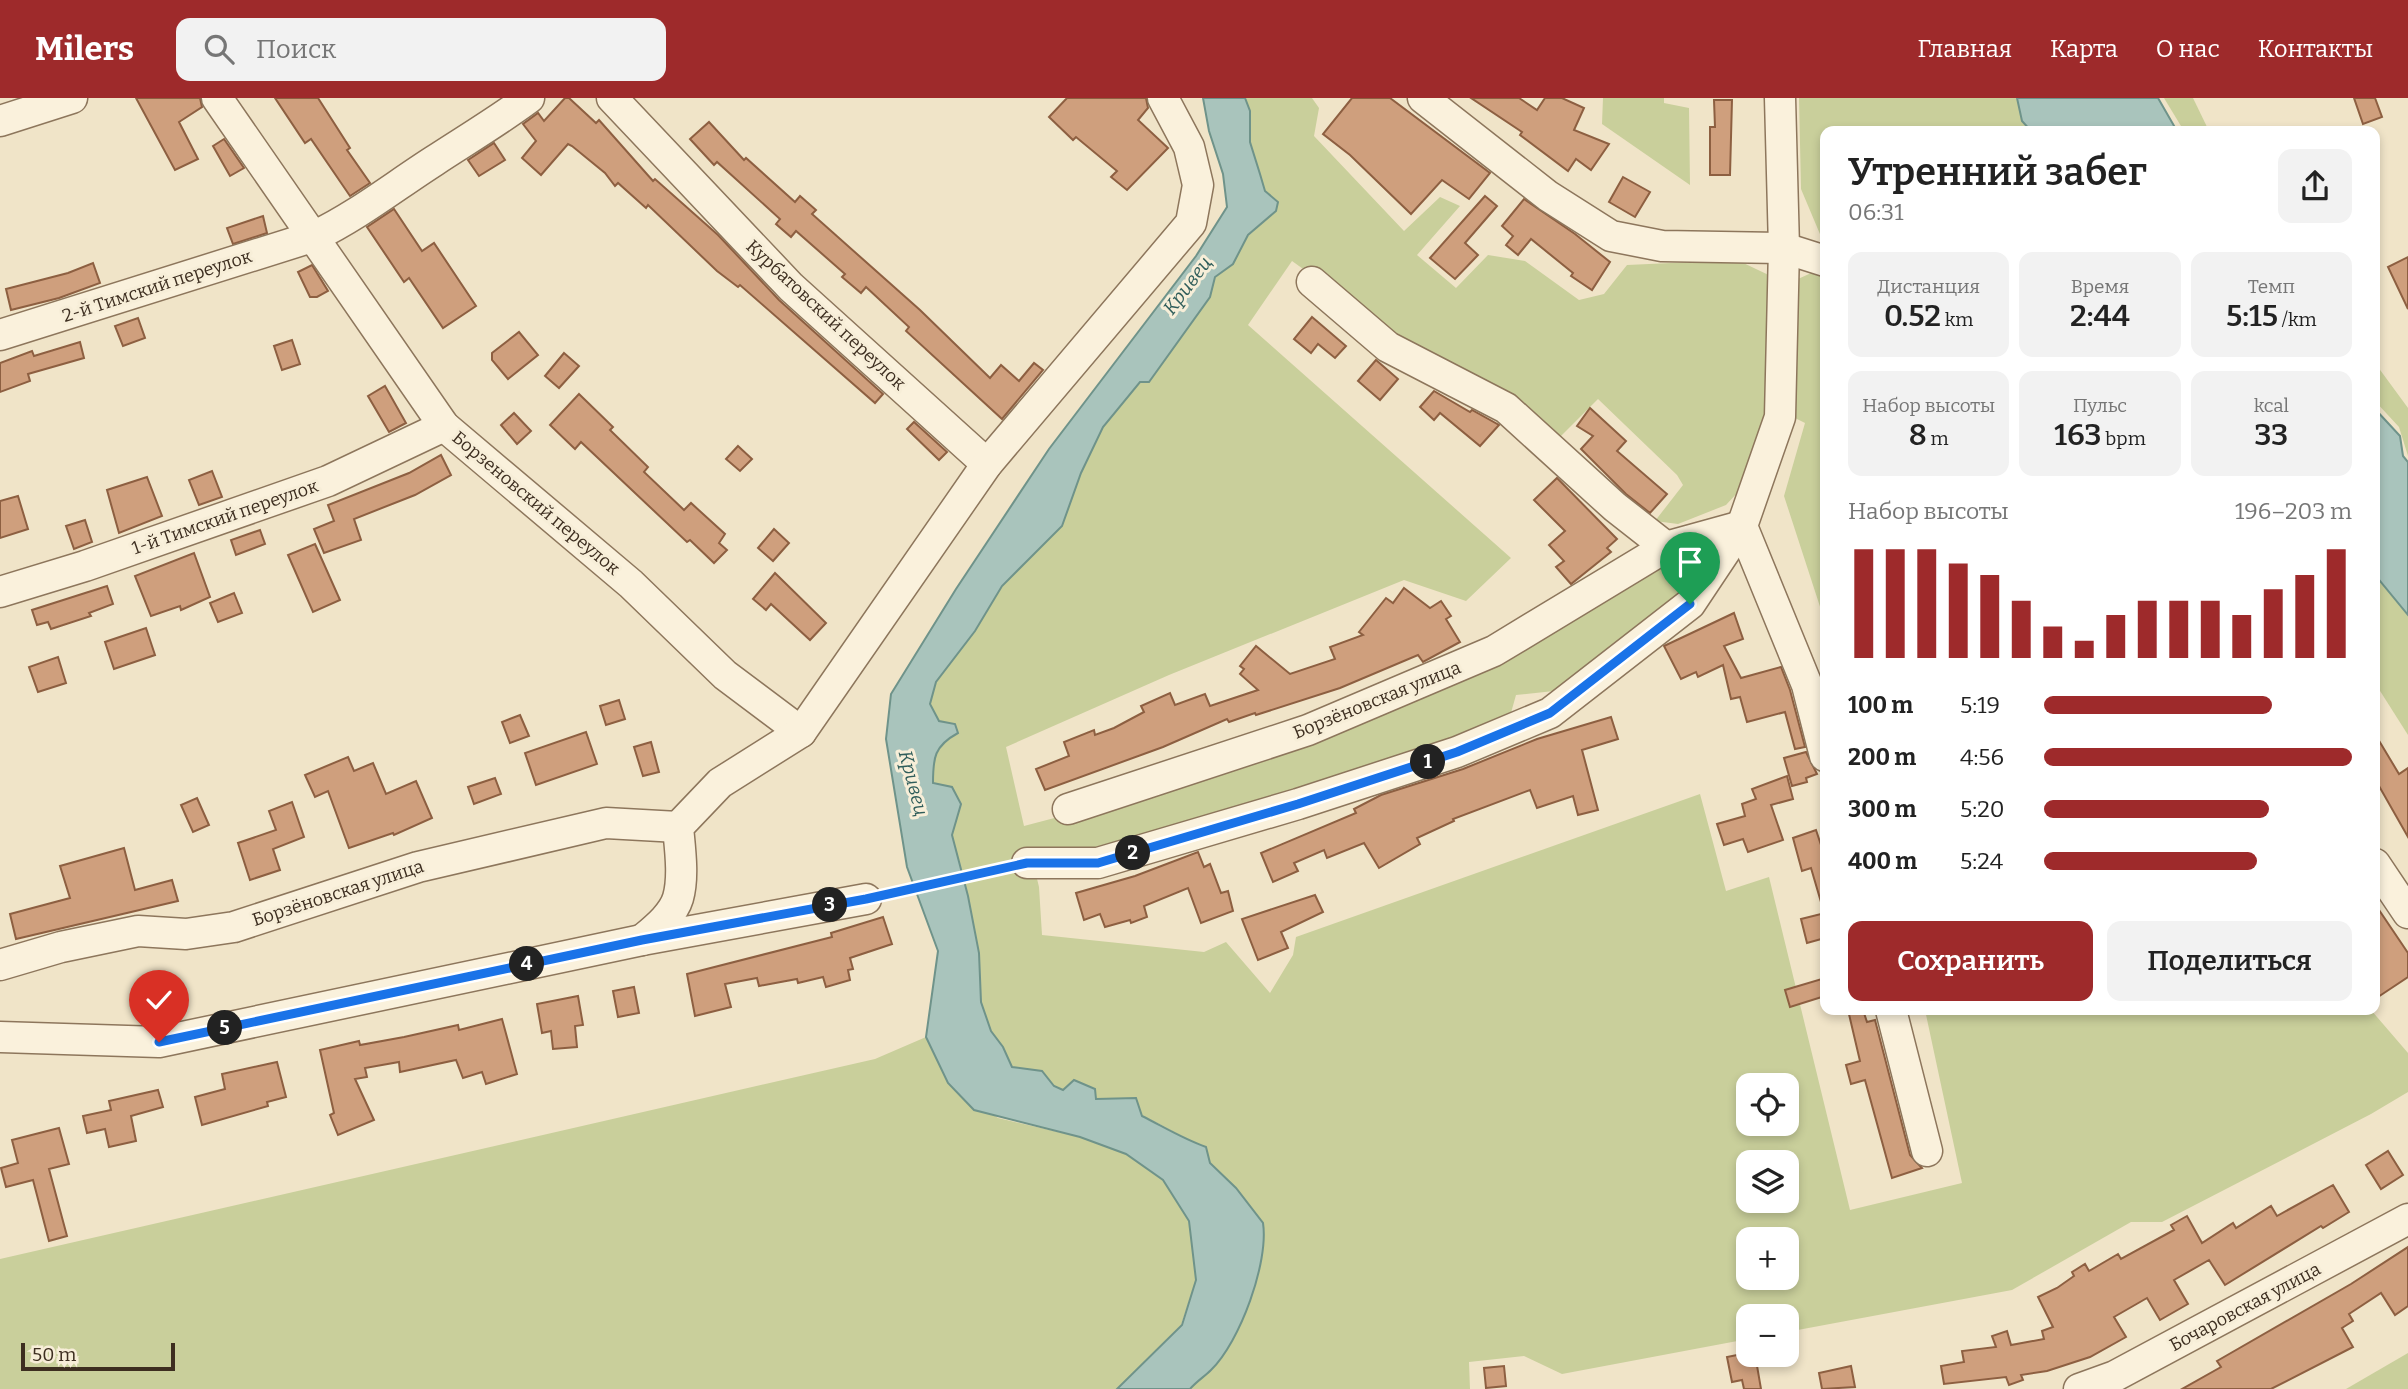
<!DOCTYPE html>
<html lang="ru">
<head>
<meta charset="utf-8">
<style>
  :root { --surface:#fff; --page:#f2f2f2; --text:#222; --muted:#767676; --accent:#9e2a2b }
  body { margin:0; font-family:Bitter,serif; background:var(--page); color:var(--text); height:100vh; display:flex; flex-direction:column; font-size:26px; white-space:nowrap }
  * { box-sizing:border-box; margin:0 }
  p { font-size:23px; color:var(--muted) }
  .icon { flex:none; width:38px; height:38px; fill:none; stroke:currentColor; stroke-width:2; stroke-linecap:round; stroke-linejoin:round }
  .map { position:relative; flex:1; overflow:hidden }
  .side { position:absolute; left:1820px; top:28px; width:560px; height:889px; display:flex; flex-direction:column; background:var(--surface); border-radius:14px; box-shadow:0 4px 10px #0003 }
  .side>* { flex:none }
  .controls { position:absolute; left:1736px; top:975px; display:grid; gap:14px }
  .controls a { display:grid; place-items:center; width:63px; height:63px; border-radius:14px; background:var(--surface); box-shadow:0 4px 10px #0003; font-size:35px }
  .scale { position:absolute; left:21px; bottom:18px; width:154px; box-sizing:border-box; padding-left:7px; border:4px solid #3d2e20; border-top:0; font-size:19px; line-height:24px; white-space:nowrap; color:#3d2e20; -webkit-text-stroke:5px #f7eed8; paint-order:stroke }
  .pin { position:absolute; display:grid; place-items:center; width:60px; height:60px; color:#fff; margin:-72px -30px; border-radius:50% 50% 50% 0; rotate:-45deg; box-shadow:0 0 7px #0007 }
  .pin .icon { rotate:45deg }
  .km { position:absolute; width:35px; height:35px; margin:-18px; border-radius:50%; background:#222; color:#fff; font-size:19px; line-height:35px; text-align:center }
  .round { display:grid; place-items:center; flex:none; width:74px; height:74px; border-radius:14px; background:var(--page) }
  .headline { display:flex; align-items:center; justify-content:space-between; height:119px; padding:0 28px }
  h1 { font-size:38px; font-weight:600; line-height:52px }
  .metrics { display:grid; grid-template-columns:repeat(3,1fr); gap:10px; height:119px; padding:7px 28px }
  .metrics div { display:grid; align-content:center; border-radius:14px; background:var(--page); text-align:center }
  .metrics b { font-size:30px; font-weight:600 }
  .metrics small { font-size:19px; font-weight:400 }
  .metrics p { font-size:19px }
  .chart { height:196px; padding:14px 28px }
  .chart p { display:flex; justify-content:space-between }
  .chart svg { width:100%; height:126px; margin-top:7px; stroke:var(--accent); stroke-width:6 }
  .cta { display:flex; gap:14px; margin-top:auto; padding:14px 28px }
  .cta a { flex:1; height:80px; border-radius:14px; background:var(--accent); color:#fff; font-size:28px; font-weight:600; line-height:80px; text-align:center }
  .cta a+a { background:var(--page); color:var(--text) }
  ul { padding:0 28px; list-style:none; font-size:23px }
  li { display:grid; grid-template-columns:112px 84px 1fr; align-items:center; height:52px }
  li i { height:18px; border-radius:9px; background:var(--accent) }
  header { display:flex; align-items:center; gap:42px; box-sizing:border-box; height:98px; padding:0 35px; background:var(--accent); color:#fff }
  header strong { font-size:33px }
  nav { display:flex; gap:38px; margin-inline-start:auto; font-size:24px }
  .search { width:490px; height:63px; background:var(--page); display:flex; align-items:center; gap:18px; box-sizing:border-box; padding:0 24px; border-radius:14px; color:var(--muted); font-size:26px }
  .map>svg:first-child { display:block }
  .green { fill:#c9cf9b; fill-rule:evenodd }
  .water { fill:#a9c4bc; stroke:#6f938a; stroke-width:2 }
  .building { fill:#cf9f7d; stroke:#8d5f41; stroke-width:2 }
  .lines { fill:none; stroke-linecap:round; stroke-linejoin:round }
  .minor-casing { stroke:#8d765c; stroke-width:33 }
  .path { stroke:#8d765c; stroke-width:3.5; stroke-dasharray:5 3.5; stroke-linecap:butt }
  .minor { stroke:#faf1dc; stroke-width:30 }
  .route-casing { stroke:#fff; stroke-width:14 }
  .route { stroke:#1a73e8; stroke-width:9 }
  .labels { text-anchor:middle; stroke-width:6; stroke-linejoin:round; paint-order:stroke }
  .street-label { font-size:18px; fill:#3d2e20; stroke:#f7eed8 }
  .water-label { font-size:19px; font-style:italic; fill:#2f5d5a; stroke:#f7eed8 }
</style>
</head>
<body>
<header>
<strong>Milers</strong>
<div class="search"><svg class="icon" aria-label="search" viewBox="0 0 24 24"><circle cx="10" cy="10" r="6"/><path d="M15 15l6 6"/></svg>Поиск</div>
<nav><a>Главная</a><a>Карта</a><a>О нас</a><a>Контакты</a></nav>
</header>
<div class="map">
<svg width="2408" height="1291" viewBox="0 0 2408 1291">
  <rect width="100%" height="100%" fill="#f0e4c8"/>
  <g class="green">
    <path d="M1245 0H1312L1319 10 1314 38 1404 133 1440 99 1460 108 1417 157 1456 190 1488 157 1525 163 1579 202 1604 196 1627 167 1737 162 1775 180 1773 317 1751 380 1726 407 1678 426 1655 423 1683 387 1677 377 1598 301 1557 342 1432 263 1292 163 1248 227 1511 460 1466 503 1404 482 1169 577 1006 649 1024 728 1081 713 1259 656 1673 460 1690 468 1693 490 1563 592 1516 597 1509 622 1098 757 1031 756 1039 789 1042 837 1204 854 1226 844 1270 895 1293 857 1296 839 1700 696 1726 793 1769 779 1850 1112 1962 1085 1925 912H2371L2408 955V994L2371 1016 2162 1124H2131L2012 1192 1787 1234V1218H1748V1241L1562 1276 1524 1258 1469 1264 1470 1291H1190C1197 1283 1204 1279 1211 1272 1240 1245 1269 1164 1263 1125L1236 1090 1210 1065 1206 1049C1183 1041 1165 1027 1142 1018 1127 1012 1111 1007 1095 1001V991L1074 982 1063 992 1054 988 1042 973 1012 969 1003 949 991 933 981 904 979 855 968 798 952 737 961 706 933 685C933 659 934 649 957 635L955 626 939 623 930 606 936 584 975 533 1002 488 1062 428 1081 375 1103 329 1140 284H1149L1210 199 1215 179 1233 166 1246 140 1276 113 1278 104 1265 93 1260 76 1250 44V13ZM1748 987H1787V1026H1748ZM1748 1064H1787V1102H1748ZM1748 1141H1787V1180H1748Z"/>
    <path d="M1603 0H1664V5L1689 10 1690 87 1602 26Z"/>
    <path d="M1799 0H2017L2022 23 2031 33H1825V148L1801 91Z"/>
    <path d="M2164 0H2193L2209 33H2184Z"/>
    <path d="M1820 171 1825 173V524L1784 398 1805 325 1795 320 1798 181Z"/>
    <path d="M2375 265 2408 310V358L2399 329 2375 303Z"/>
    <path d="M2375 477 2408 517V637L2375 585Z"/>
    <path d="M926 939 948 985 998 1020 1080 1039 1126 1056 1163 1082 1189 1123 1196 1182 1181 1227 1117 1291H0V1161L875 961Z"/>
    <path d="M2408 1255V1291H2346Z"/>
  </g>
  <g class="water">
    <path d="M1203 0H1245L1250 13V44L1260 76 1265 93 1278 104 1276 113 1248 137 1233 166 1215 179 1210 199 1149 284H1140L1103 329 1081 375 1062 428 1002 488 975 533 936 584 930 606 939 623 955 626 958 635C934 648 933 660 933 685L952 689 961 706 952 737 968 798 979 855 981 904 991 933 1003 949 1012 969 1042 973 1054 988 1063 992 1074 982 1095 991 1096 1001 1136 1000 1142 1018C1164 1029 1183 1041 1206 1049L1210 1065 1236 1090 1263 1125C1269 1164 1240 1244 1211 1272 1204 1279 1197 1283 1190 1291H1117L1182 1227 1196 1182 1189 1123 1163 1082 1126 1056 1080 1039 974 1012 948 985 926 939 938 853 907 769 886 641 891 596 956 491 1049 351 1196 158 1227 109 1223 76 1209 33Z"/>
    <path d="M2017 0H2158L2177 33H2031L2022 23Z"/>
    <path d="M2375 311 2400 338 2403 358 2408 364V517L2375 477Z"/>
  </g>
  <g class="building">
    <path d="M136 0H200L202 9 179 24 198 61 175 72Z"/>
    <path d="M275 0H318L350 50 347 52 370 85 350 98 311 41 305 45Z"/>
    <path d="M565 0H569L596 25 599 22 653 83 655 81 718 137 779 202 883 296 875 305 740 187 738 189 717 173 648 107 646 110 618 85 615 88 605 75 572 48 568 46 541 77 522 60 536 43 523 26 538 15 544 23Z"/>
    <path d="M1067 0H1146L1148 10 1138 22 1168 50 1127 92 1111 79 1117 73 1076 39 1073 42 1049 19Z"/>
    <path d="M1352 0H1390L1490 75 1469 101 1442 82 1411 116 1350 57 1323 36Z"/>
    <path d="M1471 0H1519L1537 12 1545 0H1562L1584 10 1574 32 1609 46 1591 72 1576 61 1568 73 1520 37 1522 34Z"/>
    <path d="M2354 0H2375L2382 19 2363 26Z"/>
    <path d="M1714 2H1732L1730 77H1710V29H1715Z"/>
    <path d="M709 24 744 62 746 60 795 104 800 98 816 112 812 116 920 212 990 280 1001 267 1019 283 1034 265 1043 272 1002 321 906 233 909 229 866 189 861 195 842 179 845 176 796 133 791 139 776 126 780 121 717 64 714 67 690 41Z"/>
    <path d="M224 41 244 70 230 78 213 48Z"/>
    <path d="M494 45 505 62 479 78 468 62Z"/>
    <path d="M1623 79 1650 94 1635 119 1609 104Z"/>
    <path d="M1485 98 1497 108 1465 145 1478 157 1455 181 1430 160Z"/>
    <path d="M1524 101 1575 136 1610 164 1592 192 1571 178 1573 175 1531 141 1518 157 1506 147 1513 138 1502 128Z"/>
    <path d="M394 111 422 153 434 145 476 208 443 230 409 180 404 184 367 129Z"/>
    <path d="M263 118 267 135 233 146 227 130Z"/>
    <path d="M2408 159V211L2388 169Z"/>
    <path d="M93 165 100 185 59 200 11 212 6 191 68 175Z"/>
    <path d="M312 167 328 193 317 199H310L298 174Z"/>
    <path d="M1312 219 1346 248 1335 260 1318 246 1311 255 1294 241Z"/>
    <path d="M138 220 145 240 123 248 115 228Z"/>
    <path d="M519 234 538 257 508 281 492 262V255Z"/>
    <path d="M292 242 300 266 282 272 274 248Z"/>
    <path d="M80 244 84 260 28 276 30 283 0 294V265L32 253 34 258Z"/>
    <path d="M564 255 579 268 559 290 545 278Z"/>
    <path d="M1376 262 1398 281 1380 302 1358 283Z"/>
    <path d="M385 288 406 325 389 334 368 298Z"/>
    <path d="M1434 293 1470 314 1472 312 1499 327 1480 348 1440 315 1434 322 1420 309Z"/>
    <path d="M579 296 613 329 610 332 648 369 644 374 684 412 691 405 725 436 719 445 727 452 714 465 690 442 687 444 581 344 575 351 550 327Z"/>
    <path d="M1590 310 1626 343 1617 353 1667 396 1650 415 1626 396 1581 351 1593 338 1577 328Z"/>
    <path d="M514 315 531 333 517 346 501 327Z"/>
    <path d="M914 324 947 354 939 362 907 331Z"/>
    <path d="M738 348 752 361 740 373 726 361Z"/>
    <path d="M441 357 451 377 415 397 354 421 361 442 324 455 314 431 334 423 328 407 409 375Z"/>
    <path d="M212 373 222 399 199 407 189 382Z"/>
    <path d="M147 379 162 418 119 435 107 392Z"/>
    <path d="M1557 380 1617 441 1607 450 1611 454 1571 486 1556 469 1564 463 1549 447 1565 433 1534 402Z"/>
    <path d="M18 398 28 431 0 440V403Z"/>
    <path d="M85 422 92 444 74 451 66 428Z"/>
    <path d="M774 431 789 445 773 463 758 450Z"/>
    <path d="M260 432 265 446 236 457 231 442Z"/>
    <path d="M315 446 340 502 313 514 288 457Z"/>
    <path d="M194 455 210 499 181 512 180 508 151 518 135 478Z"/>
    <path d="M775 475 826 525 810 542 771 506 766 512 753 501Z"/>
    <path d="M107 488 113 506 89 515 91 518 51 531 48 524 37 527 32 512Z"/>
    <path d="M1404 490 1430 510 1441 503 1451 518 1446 521 1460 544 1423 564 1418 557 1340 590 1256 617 1255 615 1229 624 1227 621 1163 649 1045 692 1036 671 1069 658 1064 644 1094 632 1095 637 1114 630 1144 614 1141 608 1170 595 1175 607 1205 596 1210 608 1258 592 1240 576 1244 571 1240 568 1256 548 1290 576 1335 561 1330 549 1363 537 1359 534 1386 500 1393 505Z"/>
    <path d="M234 495 242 515 218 524 210 505Z"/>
    <path d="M1734 515 1743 541 1724 548 1741 580 1781 569 1790 592 1805 649 1795 651 1785 614 1747 624 1740 599 1731 601 1723 567 1698 579 1696 574 1681 581 1664 548Z"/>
    <path d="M146 530 155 557 114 571 105 544Z"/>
    <path d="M58 559 66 585 38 594 29 569Z"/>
    <path d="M619 602 625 621 606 627 600 608Z"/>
    <path d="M520 617 529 638 510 645 502 624Z"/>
    <path d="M1611 619 1618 641 1582 652 1598 712 1578 717 1573 698 1537 710 1530 692 1453 721 1454 723 1417 740 1420 746 1379 770 1364 745 1327 760 1324 752 1294 765 1298 773 1273 784 1261 755 1356 715 1354 711 1381 697 1463 671 1537 641Z"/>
    <path d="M586 634 597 666 536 687 525 655Z"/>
    <path d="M2375 636 2399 676 2408 670V739L2375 681Z"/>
    <path d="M651 644 659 674 643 678 634 649Z"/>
    <path d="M1806 654 1817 676 1806 680 1807 684 1792 688 1784 660Z"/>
    <path d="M348 659 354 673 373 665 386 696 416 683 432 720 394 737 393 735 349 750 328 693 315 699 305 677Z"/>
    <path d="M1787 678 1793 701 1771 707 1783 742 1748 754 1743 741 1724 747 1717 726 1745 718 1742 706 1756 701 1752 691Z"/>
    <path d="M495 680 501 696 474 706 468 689Z"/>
    <path d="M197 700 209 727 193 734 181 707Z"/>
    <path d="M292 704 304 739 273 751 280 772 250 782 238 745 276 732 269 713Z"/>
    <path d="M1816 732 1825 759V803L1821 804 1811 770 1802 773 1793 740Z"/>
    <path d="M124 750 135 792 172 782 178 803 16 841 10 816 70 800 60 768Z"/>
    <path d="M1198 754 1204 769 1210 766 1221 795 1228 793 1233 813 1201 825 1188 790 1144 808 1147 819 1131 825 1130 822 1105 829 1100 816 1084 822 1076 795 1135 778Z"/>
    <path d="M1315 797 1323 814 1281 834 1288 850 1258 862 1242 821Z"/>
    <path d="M2375 806 2408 855V879L2375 901Z"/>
    <path d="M1825 815V840L1807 845 1801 821Z"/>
    <path d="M883 819 892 846 850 860 853 871 848 872 850 882 826 889 823 879 798 885 797 881 759 888 757 880 725 886 731 909 695 918 687 876 832 839 831 835Z"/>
    <path d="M1825 880V898L1790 909 1785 892Z"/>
    <path d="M634 889 639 915 618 919 613 893Z"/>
    <path d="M578 898 583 927 575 928 577 949 553 951 551 933 542 935 537 906Z"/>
    <path d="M1848 912H1863L1867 924 1875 922 1910 1057 1922 1070 1892 1080 1865 982 1851 986 1846 967 1860 963Z"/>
    <path d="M502 921 517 976 486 986 482 974 463 980 456 962 400 974 399 964 365 970 367 979 355 981 374 1022 338 1037 330 1017 334 1015 320 952 359 943 360 947 404 939 458 927 459 932Z"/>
    <path d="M277 964 286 999 267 1004 268 1008 202 1027 195 999 225 991 222 976Z"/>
    <path d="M158 992 163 1009 131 1018 136 1043 109 1049 105 1031 87 1035 83 1018 111 1012 109 1003Z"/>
    <path d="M59 1030 69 1066 49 1071 67 1138 49 1143 33 1082 6 1089 1 1070 18 1065 12 1042Z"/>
    <path d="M2388 1053 2403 1077 2381 1091 2366 1067Z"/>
    <path d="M2333 1087 2349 1114 2323 1130 2321 1128 2225 1187 2209 1162 2174 1182 2188 1206 2160 1222 2147 1200 2114 1219 2126 1239 2090 1259 2047 1273 2021 1277 2023 1282 2009 1287 2006 1279 1944 1286 1941 1268 1964 1264 1962 1253 1996 1249 1992 1238 2007 1233 2011 1247 2044 1241 2042 1233 2053 1229 2038 1199 2057 1190 2074 1178 2072 1174 2085 1166 2089 1173 2118 1156 2121 1161 2174 1132 2171 1127 2187 1118 2202 1145 2233 1125 2236 1130 2271 1108 2277 1118Z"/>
    <path d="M2408 1149V1208L2395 1217 2381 1195 2349 1216 2353 1223 2342 1230 2353 1249 2271 1291H2182L2221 1269 2217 1263 2351 1186Z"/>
    <path d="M1742 1256H1755L1761 1291H1744L1742 1282 1732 1284 1727 1259Z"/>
    <path d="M1504 1268 1506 1288 1486 1290 1484 1270Z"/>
    <path d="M1851 1268 1855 1289 1822 1291 1819 1275Z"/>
  </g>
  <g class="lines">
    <defs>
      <g id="minor">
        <path d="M217 0 444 328 631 486 725 577 801 634"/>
        <path d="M612 0 791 189 987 366"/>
        <path d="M1423 0 1548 98 1611 138 1662 148 1784 150 1825 163"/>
        <path d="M1780 0 1784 150 1780 319 1742 428 1807 587 1825 658"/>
        <path d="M0 23 72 0"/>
        <path d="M1312 184 1388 249 1506 310 1615 409 1666 449"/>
        <path d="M0 237 315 138C357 118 395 88 434 63 466 42 498 23 529 0"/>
        <path d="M0 494 85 468 328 383 444 328"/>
        <path d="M1068 711 1308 632 1494 553 1666 449 1742 428"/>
        <path d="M1027 765H1098L1298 706 1457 654 1550 615 1690 506 1742 428"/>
        <path d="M2375 766 2408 815"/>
        <path d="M642 842C655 831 673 817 678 800 684 779 680 751 678 729L720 685 801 634 987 366 1191 125 1198 87 1189 49 1163 0"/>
        <path d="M0 867 61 849 138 833 186 836 234 829 418 769 606 725 678 729"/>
        <path d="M1891 912 1927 1053"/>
        <path d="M0 939 159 944 642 842 866 801"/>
        <path d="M2079 1291 2115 1278 2408 1121"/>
      </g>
    </defs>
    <use href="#minor" class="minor-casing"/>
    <path class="path" d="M889 796 1004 770"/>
    <use href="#minor" class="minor"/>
  </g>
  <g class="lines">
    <defs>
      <path id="route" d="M159 944 642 842 866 801 1027 765H1098L1298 706 1457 654 1550 615 1690 506"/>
    </defs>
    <use href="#route" class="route-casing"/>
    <use href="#route" class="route"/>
  </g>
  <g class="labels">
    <g class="street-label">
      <text transform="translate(157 188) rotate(-18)" y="6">2-й Тимский переулок</text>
      <text transform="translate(826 217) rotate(43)" y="6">Курбатовский переулок</text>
      <text transform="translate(536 405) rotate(40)" y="6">Борзеновский переулок</text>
      <text transform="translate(225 419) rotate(-19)" y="6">1-й Тимский переулок</text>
      <text transform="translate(1377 602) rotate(-22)" y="6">Борзёновская улица</text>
      <text transform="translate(338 795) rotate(-18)" y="6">Борзёновская улица</text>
      <text transform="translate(2245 1209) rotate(-28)" y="6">Бочаровская улица</text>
    </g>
    <g class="water-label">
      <text transform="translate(1187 187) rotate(-53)" y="7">Кривец</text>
      <text transform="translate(914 685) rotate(75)" y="7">Кривец</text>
    </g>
  </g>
</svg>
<div class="controls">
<a><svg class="icon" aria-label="locate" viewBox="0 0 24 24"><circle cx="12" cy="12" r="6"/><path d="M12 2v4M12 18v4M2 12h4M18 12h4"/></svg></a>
<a><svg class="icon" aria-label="layers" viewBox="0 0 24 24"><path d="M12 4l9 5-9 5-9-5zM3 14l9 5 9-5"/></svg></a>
<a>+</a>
<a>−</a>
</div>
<div class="scale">50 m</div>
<div class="pin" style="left:1690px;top:506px;background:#1e9e55"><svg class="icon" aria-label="arrive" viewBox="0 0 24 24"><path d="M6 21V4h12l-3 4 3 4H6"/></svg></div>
<div class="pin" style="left:159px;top:944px;background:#d93025"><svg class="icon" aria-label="check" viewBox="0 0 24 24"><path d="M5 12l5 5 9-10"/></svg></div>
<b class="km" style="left:1428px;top:664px">1</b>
<b class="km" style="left:1133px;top:755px">2</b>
<b class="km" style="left:830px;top:807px">3</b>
<b class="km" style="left:527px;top:866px">4</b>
<b class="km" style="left:225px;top:930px">5</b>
<section class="side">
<div class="headline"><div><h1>Утренний забег</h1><p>06:31</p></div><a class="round"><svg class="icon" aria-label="share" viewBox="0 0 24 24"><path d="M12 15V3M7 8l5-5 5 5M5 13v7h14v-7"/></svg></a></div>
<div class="metrics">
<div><p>Дистанция</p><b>0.52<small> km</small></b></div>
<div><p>Время</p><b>2:44</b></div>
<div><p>Темп</p><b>5:15<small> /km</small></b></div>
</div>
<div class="metrics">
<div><p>Набор высоты</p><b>8<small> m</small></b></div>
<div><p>Пульс</p><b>163<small> bpm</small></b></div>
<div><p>kcal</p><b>33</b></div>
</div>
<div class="chart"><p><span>Набор высоты</span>196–203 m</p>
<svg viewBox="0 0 160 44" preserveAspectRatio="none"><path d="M5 44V6M15 44V6M25 44V6M35 44V11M45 44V15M55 44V24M65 44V33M75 44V38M85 44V29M95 44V24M105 44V24M115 44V24M125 44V29M135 44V20M145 44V15M155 44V6"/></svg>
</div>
<ul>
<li><b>100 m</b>5:19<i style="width:74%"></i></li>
<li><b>200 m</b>4:56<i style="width:100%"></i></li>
<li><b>300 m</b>5:20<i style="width:73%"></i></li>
<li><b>400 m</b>5:24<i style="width:69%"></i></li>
</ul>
<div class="cta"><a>Сохранить</a><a>Поделиться</a></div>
</section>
</div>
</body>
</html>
